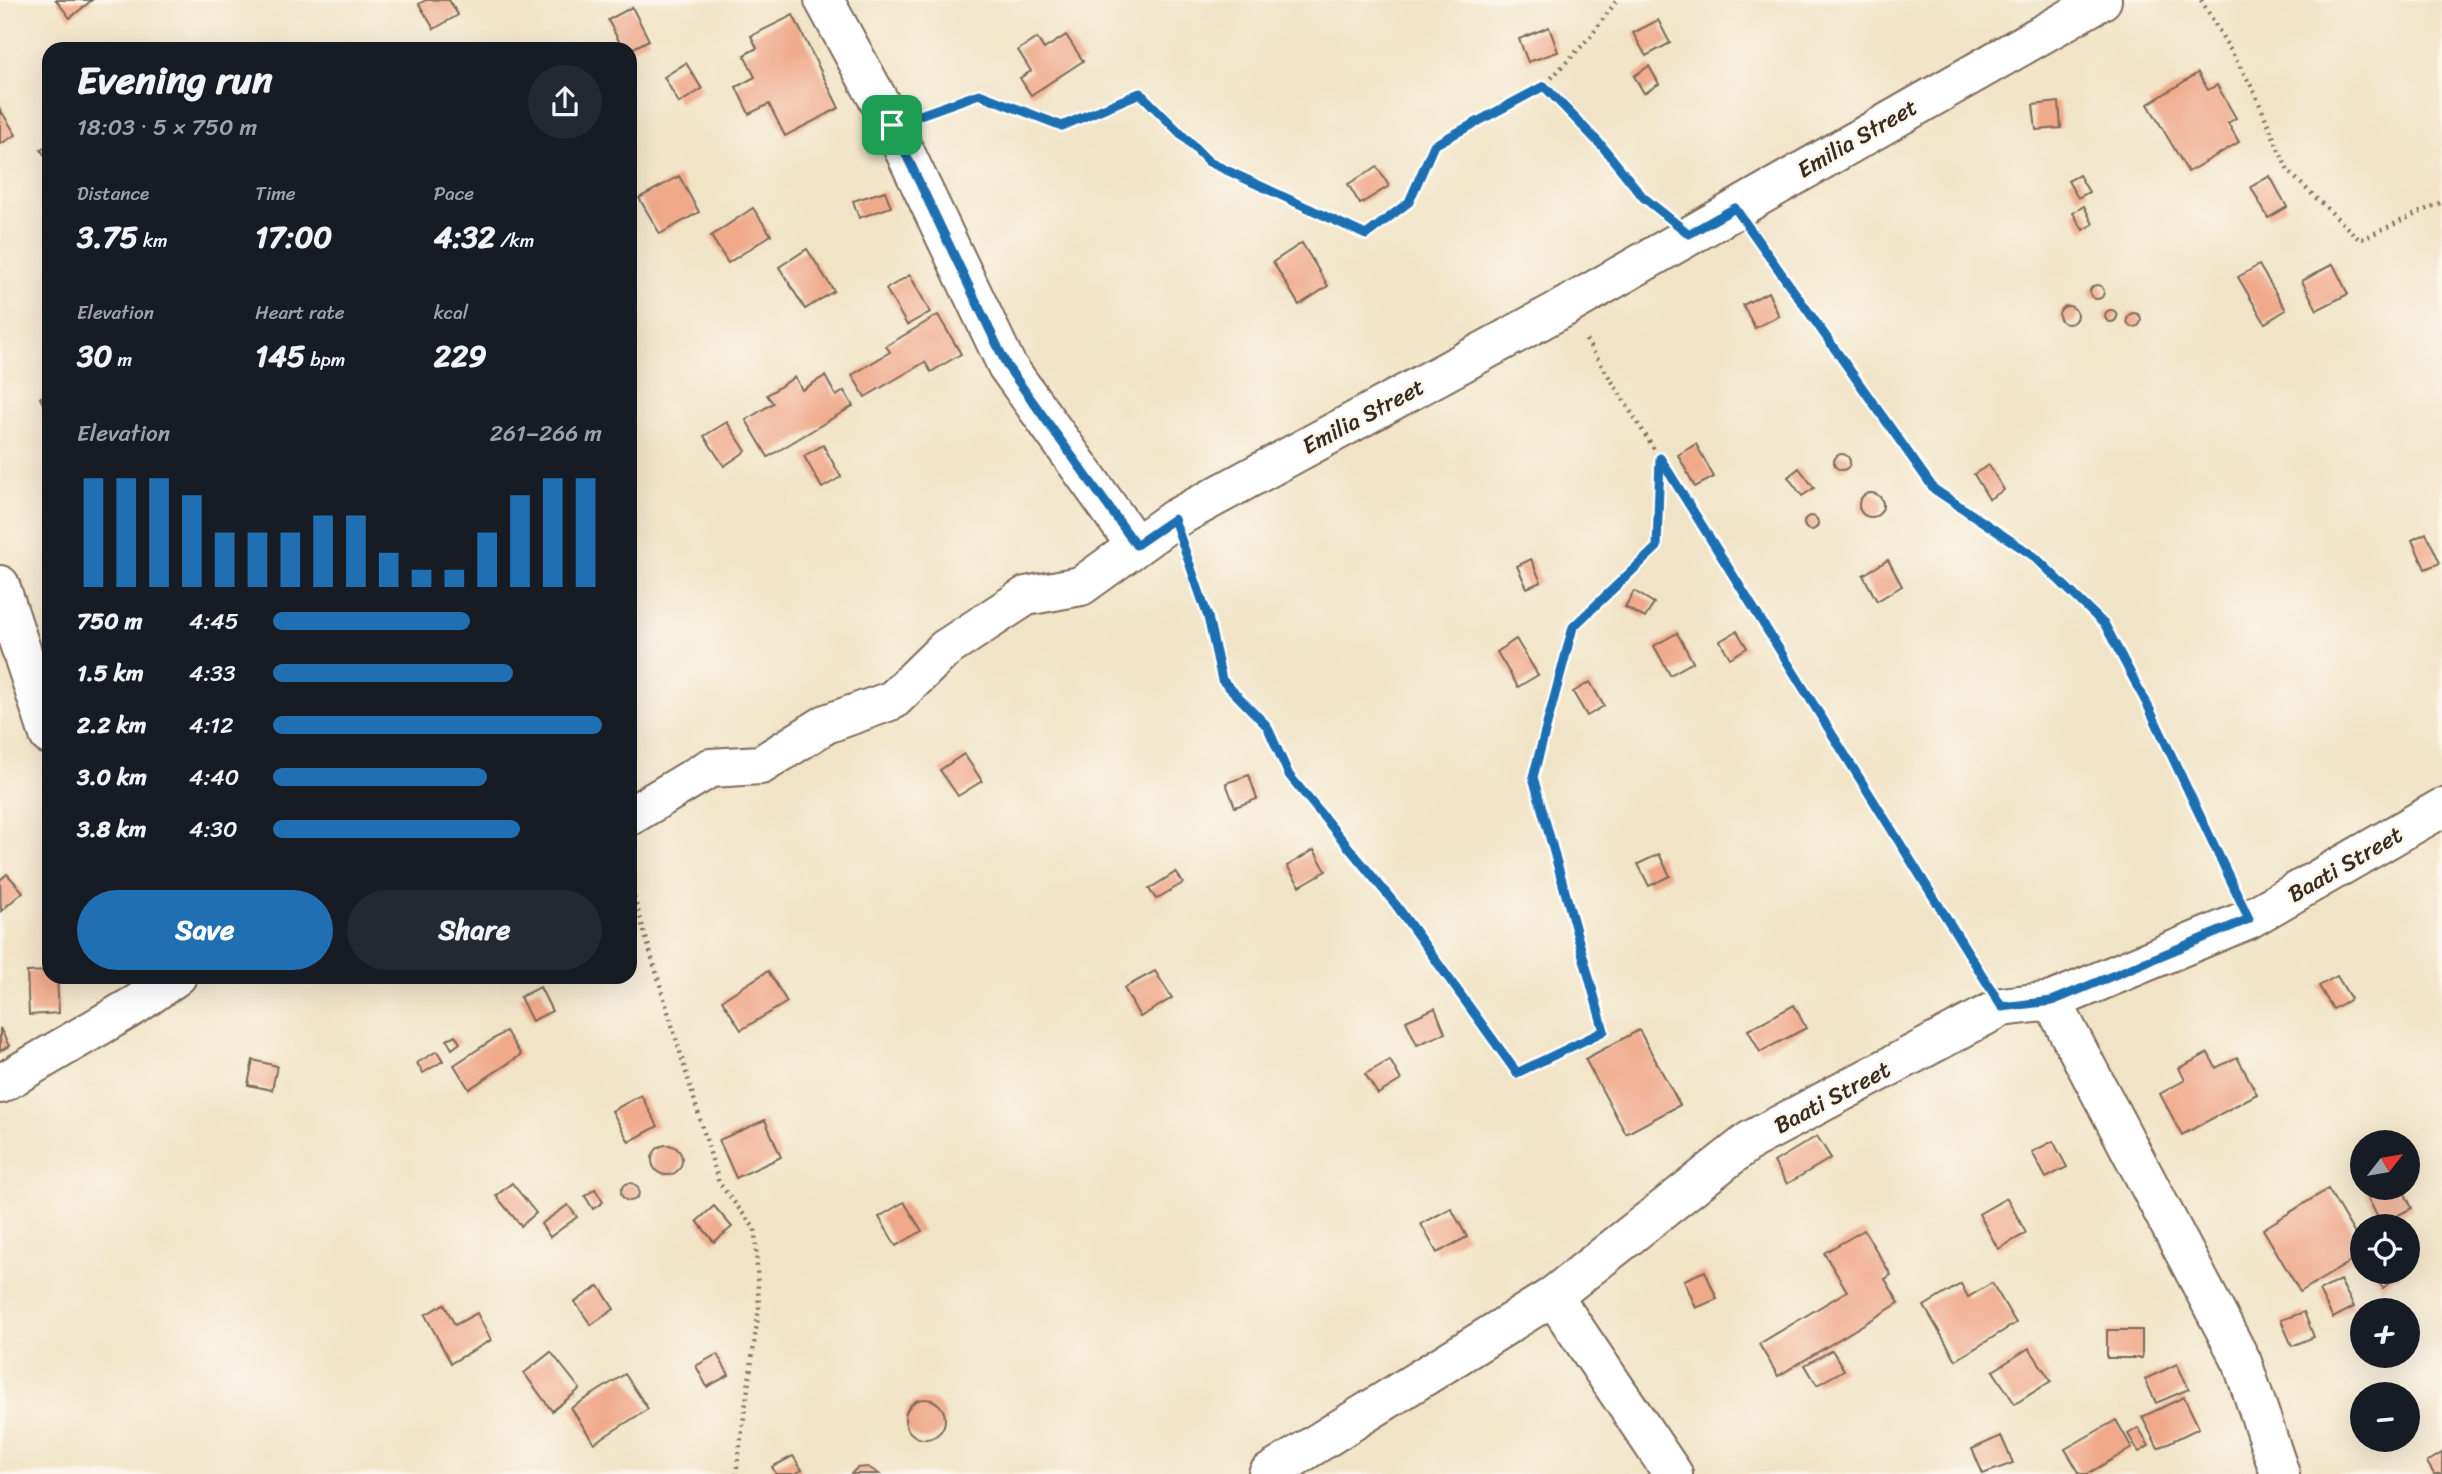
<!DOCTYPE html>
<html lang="en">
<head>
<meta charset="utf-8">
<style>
  :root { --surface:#171b24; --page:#242831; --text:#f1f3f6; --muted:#9ea1a6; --accent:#1f6fb2 }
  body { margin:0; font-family:Sriracha,sans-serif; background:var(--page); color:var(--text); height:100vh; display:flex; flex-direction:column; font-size:26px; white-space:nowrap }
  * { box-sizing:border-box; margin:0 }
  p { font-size:23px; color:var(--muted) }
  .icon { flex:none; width:38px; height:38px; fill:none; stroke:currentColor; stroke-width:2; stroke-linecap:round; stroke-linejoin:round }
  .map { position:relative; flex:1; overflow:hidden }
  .side { position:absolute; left:42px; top:42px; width:595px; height:942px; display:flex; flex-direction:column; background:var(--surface); border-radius:21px; box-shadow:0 7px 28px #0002 }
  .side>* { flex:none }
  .needle { width:46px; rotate:59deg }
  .tools { position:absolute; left:2350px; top:1130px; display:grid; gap:14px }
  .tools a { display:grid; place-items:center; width:70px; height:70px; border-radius:50%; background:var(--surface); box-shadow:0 7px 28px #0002; font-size:35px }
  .pin { position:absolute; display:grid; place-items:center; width:60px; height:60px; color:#fff; margin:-30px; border-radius:14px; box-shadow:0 4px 10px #0006 }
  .round { display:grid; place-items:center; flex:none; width:74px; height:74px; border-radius:37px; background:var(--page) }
  .headline { display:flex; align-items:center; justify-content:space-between; height:119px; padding:0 35px }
  h1 { font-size:38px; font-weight:700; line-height:52px }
  .stats { display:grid; grid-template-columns:repeat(3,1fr); gap:10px; height:119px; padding:7px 35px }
  .stats div { display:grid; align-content:center }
  .stats b { font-size:30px; font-weight:700 }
  .stats small { font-size:19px; font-weight:400 }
  .stats p { font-size:19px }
  .chart { height:196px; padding:14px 35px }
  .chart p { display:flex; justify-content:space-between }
  .chart svg { width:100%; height:126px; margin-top:7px; stroke:var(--accent); stroke-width:6 }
  .action { display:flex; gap:14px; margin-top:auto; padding:14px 35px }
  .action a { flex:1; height:80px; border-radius:42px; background:var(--accent); color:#fff; font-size:28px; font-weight:700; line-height:80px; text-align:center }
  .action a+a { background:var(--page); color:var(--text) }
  ul { padding:0 35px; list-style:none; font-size:23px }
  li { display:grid; grid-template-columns:112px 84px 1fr; align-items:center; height:52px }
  li i { height:18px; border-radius:9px; background:var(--accent) }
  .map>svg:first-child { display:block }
  .building { fill:#f0a98a }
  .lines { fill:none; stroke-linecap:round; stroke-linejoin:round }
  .minor-casing { stroke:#7b6b59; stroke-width:42 }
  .path { stroke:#7b6b59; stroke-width:4.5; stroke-dasharray:2 5; stroke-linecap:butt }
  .minor { stroke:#fff; stroke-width:38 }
  .route-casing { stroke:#fff; stroke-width:14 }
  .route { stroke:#1f6fb2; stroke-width:9 }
  .labels { text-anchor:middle; stroke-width:5; stroke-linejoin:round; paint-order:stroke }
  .street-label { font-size:23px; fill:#3b2a1e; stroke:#fbf7ec }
</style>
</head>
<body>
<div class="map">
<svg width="2442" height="1474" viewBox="0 0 2442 1474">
  <rect width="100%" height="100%" fill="#fbf7ec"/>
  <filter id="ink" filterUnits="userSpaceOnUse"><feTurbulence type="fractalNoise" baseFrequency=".0143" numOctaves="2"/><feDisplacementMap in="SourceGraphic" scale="14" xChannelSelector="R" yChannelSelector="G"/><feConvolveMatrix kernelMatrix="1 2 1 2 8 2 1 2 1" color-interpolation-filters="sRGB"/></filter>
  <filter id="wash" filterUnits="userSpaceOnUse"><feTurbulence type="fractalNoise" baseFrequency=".00686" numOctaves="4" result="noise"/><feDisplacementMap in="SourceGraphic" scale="28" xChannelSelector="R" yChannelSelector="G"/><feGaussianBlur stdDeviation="1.57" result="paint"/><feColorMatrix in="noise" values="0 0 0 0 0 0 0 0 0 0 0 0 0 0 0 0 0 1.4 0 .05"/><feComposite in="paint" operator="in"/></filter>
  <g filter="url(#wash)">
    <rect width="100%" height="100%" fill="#f1e3c6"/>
    <g id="blocks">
      <g class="building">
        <path d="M56 0H92L70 18Z"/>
        <path d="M426 0H449L458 15 434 29 419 4Z"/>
        <path d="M632 7 649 40 630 50 623 49 608 20Z"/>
        <path d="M793 15 839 108 785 136 769 104 749 114 736 87 755 77 744 55 757 48 751 36Z"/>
        <path d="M1658 20 1670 43 1646 56 1633 33Z"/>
        <path d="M1549 27 1558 52 1528 62 1519 39Z"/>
        <path d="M1066 35 1083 61 1031 95 1020 78 1031 71 1018 50 1037 38 1044 49Z"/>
        <path d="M686 63 702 89 679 103 664 77Z"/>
        <path d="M1649 66 1659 84 1644 93 1634 76Z"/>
        <path d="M2198 73 2208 90 2217 85 2236 118 2228 123 2239 142 2188 172 2148 104Z"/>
        <path d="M2059 102 2061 128 2036 130 2033 105Z"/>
        <path d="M0 109 16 135 0 144Z"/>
        <path d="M49 145V162L41 150Z"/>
        <path d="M1377 167 1389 186 1360 204 1348 184Z"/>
        <path d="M2079 175 2089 192 2078 198 2068 181Z"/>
        <path d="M679 176 699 212 660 234 639 198Z"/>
        <path d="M2270 176 2287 207 2268 218 2251 187Z"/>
        <path d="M885 191 891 207 859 218 853 201Z"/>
        <path d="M2084 206 2093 224 2083 230 2073 213Z"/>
        <path d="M753 208 771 235 728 263 711 236Z"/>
        <path d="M1302 243 1328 286 1299 305 1273 262Z"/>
        <path d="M807 249 834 291 805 309 779 267Z"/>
        <path d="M2333 264 2348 294 2317 310 2302 281Z"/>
        <path d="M2259 265 2286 310 2265 323 2238 277Z"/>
        <path d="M910 275 930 312 907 325 886 289Z"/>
        <circle cx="2097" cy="292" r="7"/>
        <path d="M1768 292 1779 316 1755 328 1743 305Z"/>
        <circle cx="2068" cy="315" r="9"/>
        <circle cx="2111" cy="316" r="6"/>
        <circle cx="2134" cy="320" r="7"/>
        <path d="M938 315 961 354 931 372 925 362 865 397 852 375 890 352 886 346Z"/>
        <path d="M825 376 836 396 844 391 853 406 768 457 746 420 773 403 767 395 795 377 802 390Z"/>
        <path d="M49 393V415L40 398Z"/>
        <path d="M727 422 746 451 724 466 704 436Z"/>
        <path d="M1696 444 1714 477 1695 487 1678 455Z"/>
        <path d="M823 445 841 477 822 488 804 456Z"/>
        <circle cx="1842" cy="462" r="8"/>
        <path d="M1989 465 2004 490 1989 499 1974 474Z"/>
        <path d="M1799 468 1814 488 1802 496 1788 477Z"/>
        <circle cx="1871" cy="505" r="12"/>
        <circle cx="1811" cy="523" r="7"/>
        <path d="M2426 533 2440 563 2425 569 2412 540Z"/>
        <path d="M1531 559 1541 582 1527 588 1517 566Z"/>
        <path d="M1888 560 1902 586 1877 601 1863 575Z"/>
        <path d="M1634 591 1654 603 1645 618 1625 607Z"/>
        <path d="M1737 631 1747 648 1730 658 1720 641Z"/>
        <path d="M1677 633 1693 662 1670 675 1654 646Z"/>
        <path d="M1516 639 1538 675 1518 687 1497 652Z"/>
        <path d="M1590 682 1604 706 1587 716 1573 692Z"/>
        <path d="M964 754 982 781 958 796 940 770Z"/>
        <path d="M1249 775 1257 799 1235 807 1226 783Z"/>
        <path d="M1314 850 1326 871 1300 886 1287 866Z"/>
        <path d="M1659 854 1670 876 1649 886 1638 864Z"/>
        <path d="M1176 872 1183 883 1156 899 1149 889Z"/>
        <path d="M7 874 23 892 1 911 0 880Z"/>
        <path d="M49 971V976H57L59 1013 29 1015 27 972Z"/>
        <path d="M768 971 787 1002 741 1030 722 1000Z"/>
        <path d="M1155 971 1172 998 1140 1017 1124 988Z"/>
        <path d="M2337 976 2351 999 2333 1009 2319 986Z"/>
        <path d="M540 987 552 1011 532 1021 520 997Z"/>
        <path d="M1794 1005 1806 1028 1760 1052 1748 1030Z"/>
        <path d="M1435 1008 1445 1033 1417 1045 1406 1021Z"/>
        <path d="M0 1028 9 1046 0 1051Z"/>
        <path d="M1639 1030 1680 1105 1626 1134 1585 1059Z"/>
        <path d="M506 1031 521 1055 469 1089 454 1065Z"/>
        <path d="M455 1035 460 1043 452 1049 447 1040Z"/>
        <path d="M437 1051 443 1061 423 1073 417 1063Z"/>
        <path d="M2208 1053 2216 1068 2237 1057 2257 1094 2182 1135 2160 1094 2185 1080 2179 1068Z"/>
        <path d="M253 1060 277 1066 272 1090 248 1085Z"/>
        <path d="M1390 1060 1401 1080 1378 1094 1365 1074Z"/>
        <path d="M641 1095 658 1126 629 1142 612 1111Z"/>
        <path d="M765 1120 781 1157 736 1178 719 1140Z"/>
        <path d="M1817 1136 1831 1158 1787 1184 1774 1162Z"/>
        <path d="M2053 1141 2067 1167 2046 1178 2032 1152Z"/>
        <circle cx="667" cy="1160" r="15"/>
        <path d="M2362 1165V1188L2353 1169Z"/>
        <path d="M512 1183 536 1213 521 1226 496 1196Z"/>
        <circle cx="630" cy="1192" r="9"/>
        <path d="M2363 1188H2402L2412 1208 2381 1224Z"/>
        <path d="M595 1189 603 1202 593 1209 585 1196Z"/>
        <path d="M2328 1189 2362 1246V1255L2300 1292 2263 1229Z"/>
        <path d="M2007 1198 2026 1233 1998 1249 1979 1214Z"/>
        <path d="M904 1202 922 1231 896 1246 879 1217Z"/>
        <path d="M568 1205 577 1217 550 1237 541 1224Z"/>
        <path d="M714 1206 732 1227 714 1242 697 1221Z"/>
        <path d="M1451 1208 1467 1237 1437 1253 1421 1224Z"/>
        <path d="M1864 1230 1891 1275 1885 1279 1899 1303 1778 1376 1759 1344 1847 1291 1824 1253Z"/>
        <path d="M1705 1271 1717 1299 1696 1308 1684 1280Z"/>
        <path d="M2370 1272H2402L2383 1288Z"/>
        <path d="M2340 1280 2354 1307 2333 1318 2319 1291Z"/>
        <path d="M1992 1283 2016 1323 1956 1360 1924 1306 1961 1284 1968 1297Z"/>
        <path d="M599 1286 614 1309 591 1325 575 1302Z"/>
        <path d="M444 1304 455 1325 477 1313 491 1340 451 1363 425 1315Z"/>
        <path d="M2304 1312 2314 1337 2292 1346 2281 1320Z"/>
        <rect x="2107" y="1330" width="35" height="28"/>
        <path d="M2029 1348 2051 1381 2015 1404 1993 1371Z"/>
        <path d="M1832 1350 1844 1370 1817 1385 1805 1365Z"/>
        <path d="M551 1352 580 1389 552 1411 524 1373Z"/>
        <path d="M717 1354 729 1375 707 1387 696 1366Z"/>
        <path d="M2177 1364 2189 1389 2156 1403 2145 1379Z"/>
        <path d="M625 1374 648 1409 594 1443 571 1408Z"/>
        <path d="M2184 1397 2199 1428 2158 1448 2142 1417Z"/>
        <circle cx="925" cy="1419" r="20"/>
        <path d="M2116 1420 2132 1448 2087 1474H2080L2065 1449Z"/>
        <path d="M2138 1428 2149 1446 2139 1452 2128 1434Z"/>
        <path d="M2001 1436 2013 1463 1983 1474 1972 1449Z"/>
        <path d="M2442 1453V1474H2434L2427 1462Z"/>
        <path d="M793 1456 802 1470 795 1474H776L772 1467Z"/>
        <path d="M868 1467 879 1474H851L857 1468Z"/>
      </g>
    </g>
  </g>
  <g filter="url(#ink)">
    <use href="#blocks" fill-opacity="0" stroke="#7b6b59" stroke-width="2"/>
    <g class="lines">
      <defs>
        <g id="minor">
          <path d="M824 0 892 125 1007 366 1136 546"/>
          <path d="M0 585 49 735"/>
          <path d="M630 816 710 768 761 765 826 724 893 700 945 649 1026 596 1081 586 1174 519 1565 307 2102 0"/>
          <path d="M2052 1001 2242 1362 2280 1474"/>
          <path d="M0 1084 137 1004 177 976"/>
          <path d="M1553 1296 1673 1474"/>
          <path d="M1268 1474 1553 1296 1751 1140 2002 1007 2052 1001 2249 919 2442 808"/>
        </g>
      </defs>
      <use href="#minor" class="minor-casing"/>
      <g class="path">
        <path d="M2201 0 2253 89 2288 171 2360 240 2442 202"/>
        <path d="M1544 86 1602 146 1643 197 1657 209"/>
        <path d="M930 112 979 94 1062 126 1141 93 1209 162 1366 235 1409 202 1434 145 1544 86 1590 37 1617 0"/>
        <path d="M1761 242 1934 490 2035 557 2105 625 2149 708 2231 881"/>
        <path d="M1586 340 1982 974"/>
        <path d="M1188 560 1208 617 1222 680 1267 726 1289 775 1396 905 1517 1073 1604 1031 1533 777 1573 627 1657 547 1660 458"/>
        <path d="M630 884 719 1183 755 1229 759 1309 736 1474"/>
      </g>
      <use href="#minor" class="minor"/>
    </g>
  </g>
  <g class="lines" filter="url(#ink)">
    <defs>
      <path id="route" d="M1544 86 1602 146 1643 197 1689 234 1735 208 1934 489 2035 557 2105 625 2149 708 2249 919 2052 1001 2002 1007 1660 458 1657 547 1573 627 1533 777 1604 1031 1517 1073 1396 905 1289 775 1267 726 1222 680 1208 617 1174 519 1136 545 1007 366 892 125 979 94 1062 126 1140 93 1209 162 1366 235 1409 202 1434 145Z"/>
    </defs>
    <use href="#route" class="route-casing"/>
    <use href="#route" class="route"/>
  </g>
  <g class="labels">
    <g class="street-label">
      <text transform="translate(1857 138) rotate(-30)" y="8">Emilia Street</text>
      <text transform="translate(1363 416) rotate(-28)" y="8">Emilia Street</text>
      <text transform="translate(2345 864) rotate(-30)" y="8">Baati Street</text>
      <text transform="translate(1832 1097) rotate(-28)" y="8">Baati Street</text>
    </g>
  </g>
</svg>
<div class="tools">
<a><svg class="needle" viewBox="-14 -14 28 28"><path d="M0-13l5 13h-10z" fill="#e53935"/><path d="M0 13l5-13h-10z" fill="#9ea1a6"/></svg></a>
<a><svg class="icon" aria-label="locate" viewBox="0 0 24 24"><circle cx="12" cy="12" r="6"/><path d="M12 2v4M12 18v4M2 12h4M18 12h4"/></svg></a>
<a>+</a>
<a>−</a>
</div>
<div class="pin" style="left:892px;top:125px;background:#1e9e55"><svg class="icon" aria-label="arrive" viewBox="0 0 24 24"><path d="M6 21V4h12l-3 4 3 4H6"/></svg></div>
<section class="side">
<div class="headline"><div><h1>Evening run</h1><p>18:03 · 5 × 750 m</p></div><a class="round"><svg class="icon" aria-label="share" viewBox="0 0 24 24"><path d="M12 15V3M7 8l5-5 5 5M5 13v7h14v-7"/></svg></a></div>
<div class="stats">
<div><p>Distance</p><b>3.75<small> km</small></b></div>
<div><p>Time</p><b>17:00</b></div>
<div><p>Pace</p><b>4:32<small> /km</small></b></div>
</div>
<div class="stats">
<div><p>Elevation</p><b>30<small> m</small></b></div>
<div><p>Heart rate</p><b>145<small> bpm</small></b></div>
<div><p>kcal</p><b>229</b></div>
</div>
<div class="chart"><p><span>Elevation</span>261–266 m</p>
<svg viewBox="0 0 160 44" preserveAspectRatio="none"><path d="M5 44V6M15 44V6M25 44V6M35 44V12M45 44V25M55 44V25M65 44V25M75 44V19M85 44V19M95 44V32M105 44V38M115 44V38M125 44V25M135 44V12M145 44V6M155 44V6"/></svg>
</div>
<ul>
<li><b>750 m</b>4:45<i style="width:60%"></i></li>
<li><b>1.5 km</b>4:33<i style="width:73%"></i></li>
<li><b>2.2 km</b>4:12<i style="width:100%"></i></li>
<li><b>3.0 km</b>4:40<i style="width:65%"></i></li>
<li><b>3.8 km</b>4:30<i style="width:75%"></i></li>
</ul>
<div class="action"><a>Save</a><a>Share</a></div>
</section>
</div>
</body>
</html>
